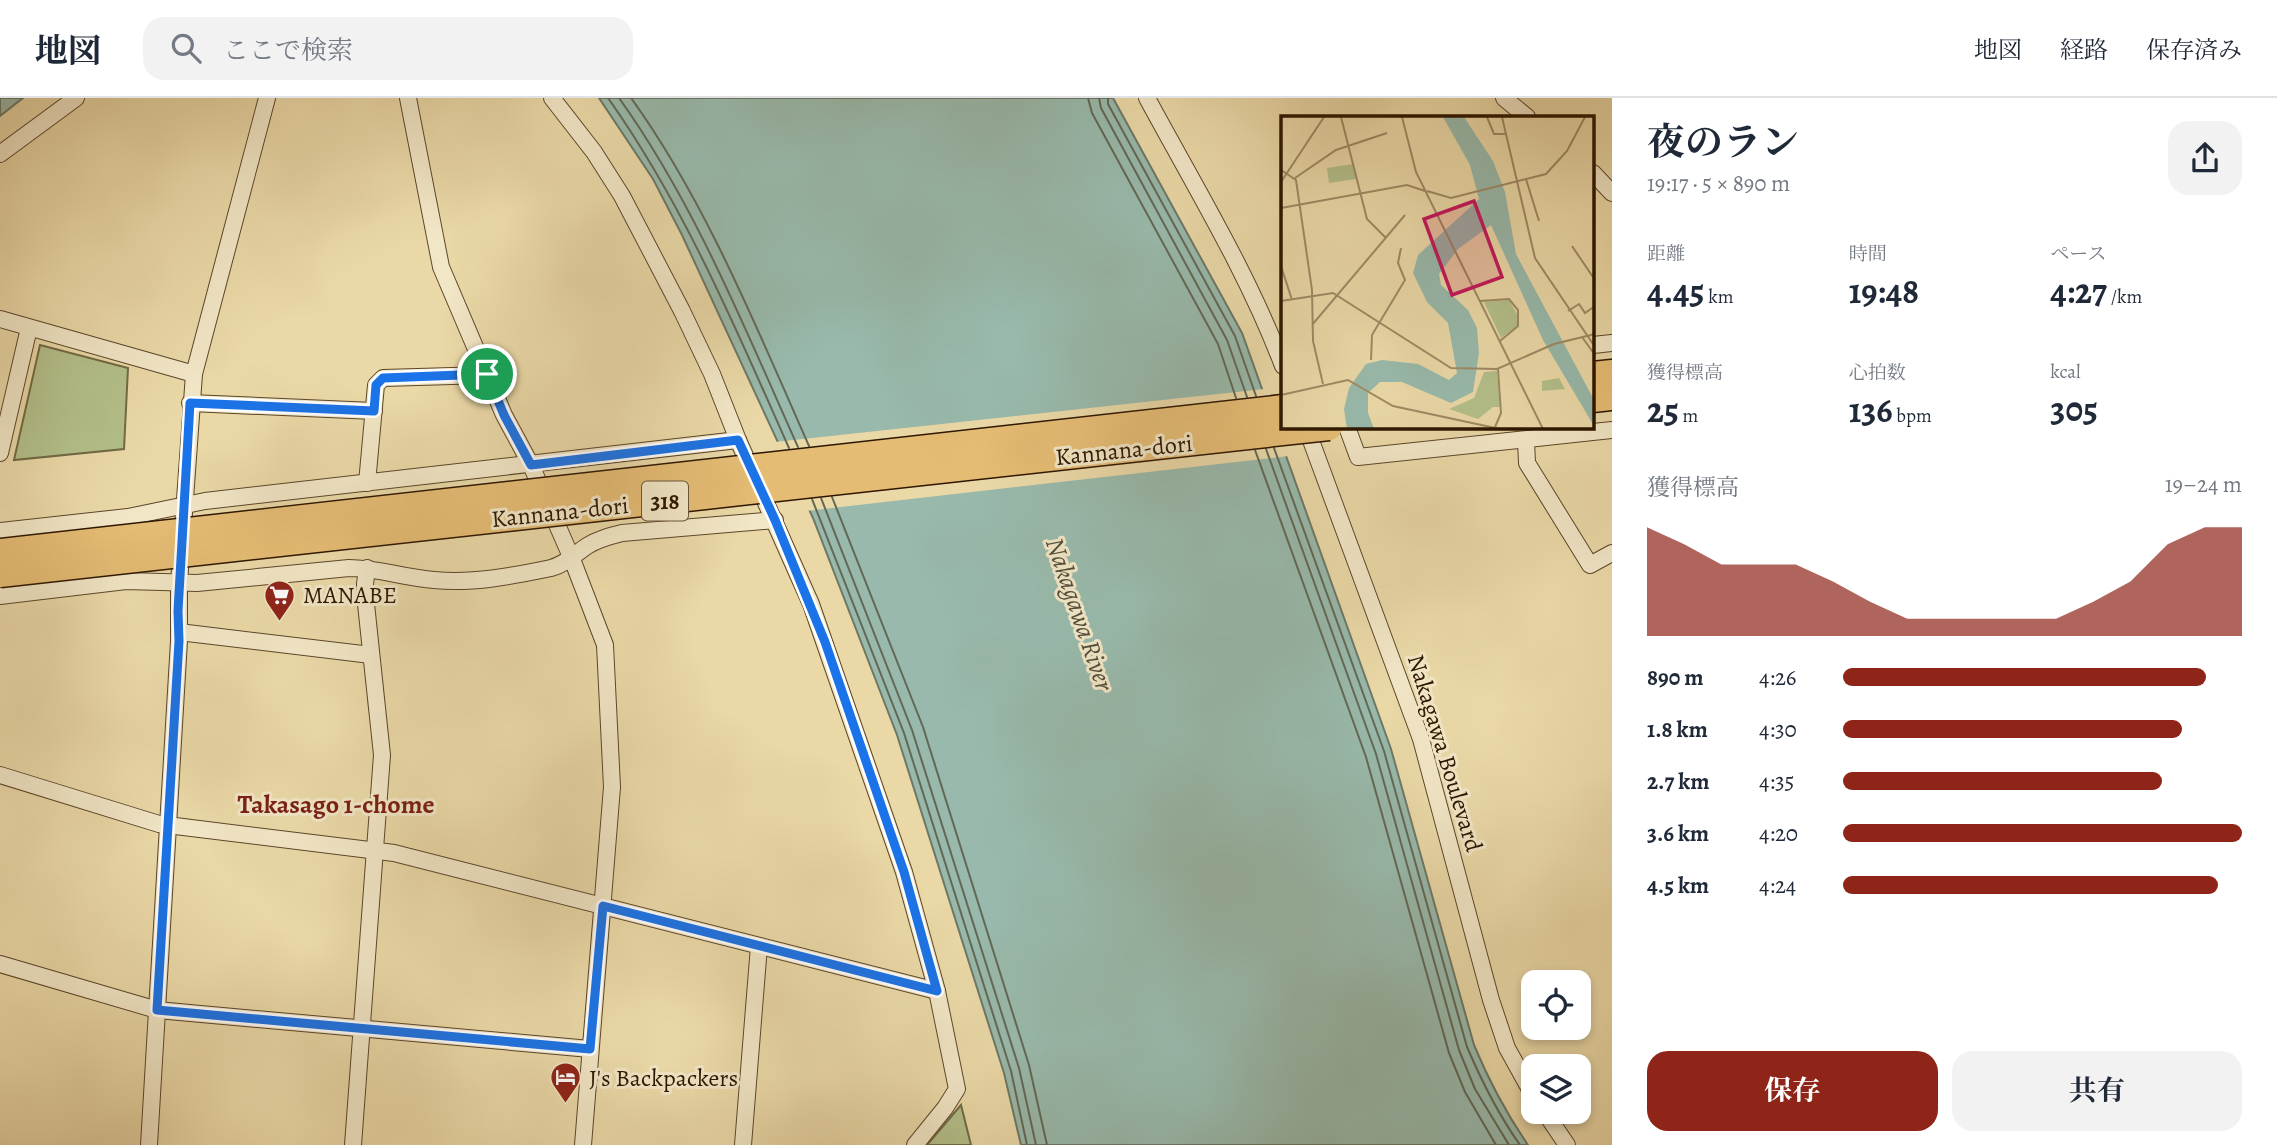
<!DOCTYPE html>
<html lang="ja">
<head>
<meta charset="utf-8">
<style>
  :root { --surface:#fff; --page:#f2f2f3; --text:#1f2937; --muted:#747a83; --line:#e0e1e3; --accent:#8f2418 }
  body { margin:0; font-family:Alegreya,"Noto Serif JP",serif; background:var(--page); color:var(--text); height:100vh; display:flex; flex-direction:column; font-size:26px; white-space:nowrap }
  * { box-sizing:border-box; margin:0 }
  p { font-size:23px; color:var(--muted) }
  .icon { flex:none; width:38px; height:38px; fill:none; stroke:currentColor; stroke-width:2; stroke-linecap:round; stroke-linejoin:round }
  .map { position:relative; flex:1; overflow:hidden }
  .side { display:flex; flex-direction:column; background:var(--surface); width:665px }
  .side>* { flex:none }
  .buttons { position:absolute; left:1521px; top:872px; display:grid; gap:14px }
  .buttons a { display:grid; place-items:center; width:70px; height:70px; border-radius:14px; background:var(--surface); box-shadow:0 4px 10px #0003; font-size:35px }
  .pin { position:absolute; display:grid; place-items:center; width:60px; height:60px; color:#fff; margin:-30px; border:4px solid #fff; border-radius:50%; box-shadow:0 2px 7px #0007 }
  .round { display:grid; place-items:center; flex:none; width:74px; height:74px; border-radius:21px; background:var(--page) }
  .head { display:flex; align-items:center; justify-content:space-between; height:119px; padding:0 35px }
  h1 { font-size:38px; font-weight:700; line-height:52px }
  .figures { display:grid; grid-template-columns:repeat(3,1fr); gap:10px; height:119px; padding:7px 35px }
  .figures div { display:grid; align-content:center }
  .figures b { font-size:35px; font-weight:700 }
  .figures small { font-size:19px; font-weight:400 }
  .figures p { font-size:19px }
  .chart { height:196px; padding:14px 35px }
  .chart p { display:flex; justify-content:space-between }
  .chart svg { width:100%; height:126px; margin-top:7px; fill:var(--accent); opacity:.7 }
  .primary-button { display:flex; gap:14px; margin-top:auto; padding:14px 35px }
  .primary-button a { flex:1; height:80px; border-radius:21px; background:var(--accent); color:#fff; font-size:28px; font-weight:700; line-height:80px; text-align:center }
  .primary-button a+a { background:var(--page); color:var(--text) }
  ul { padding:0 35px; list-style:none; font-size:23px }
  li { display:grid; grid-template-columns:112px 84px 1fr; align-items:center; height:52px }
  li i { height:18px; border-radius:9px; background:var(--accent) }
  header { display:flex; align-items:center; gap:42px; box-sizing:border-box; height:98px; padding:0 35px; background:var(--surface); border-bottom:2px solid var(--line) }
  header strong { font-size:33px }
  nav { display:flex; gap:38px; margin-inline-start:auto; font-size:24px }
  .search { width:490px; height:63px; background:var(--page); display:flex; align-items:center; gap:18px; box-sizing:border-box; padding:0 24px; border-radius:21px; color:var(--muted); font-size:26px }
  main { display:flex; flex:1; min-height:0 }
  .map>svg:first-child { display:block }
  .green { fill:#b3bf8a; stroke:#706a45; stroke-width:2 }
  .water { fill:#98b9ab; stroke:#6d7867; stroke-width:2 }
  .pier { fill:#ead8a7 }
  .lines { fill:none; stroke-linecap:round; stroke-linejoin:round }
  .shore { stroke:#626856; stroke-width:2 }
  .street-casing { stroke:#5c462a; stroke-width:18 }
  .primary-casing { stroke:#2d1600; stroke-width:29 }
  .street { stroke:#f1e6c6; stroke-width:16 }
  .primary { stroke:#e5bc74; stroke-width:26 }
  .primary-bridge-casing { stroke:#2d1600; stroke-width:29; stroke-linecap:butt }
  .primary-bridge { stroke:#e5bc74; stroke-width:26 }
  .route-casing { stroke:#fff; stroke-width:14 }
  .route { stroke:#1a73e8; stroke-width:9 }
  .labels { text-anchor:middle; stroke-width:6; stroke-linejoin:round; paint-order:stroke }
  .shield { fill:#f1e6c6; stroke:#68543b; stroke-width:2 }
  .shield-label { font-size:23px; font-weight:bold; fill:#2d1600 }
  .street-label { font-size:24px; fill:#2d1600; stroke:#f1e6c6 }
  .poi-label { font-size:24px; fill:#2d1600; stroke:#f1e6c6; text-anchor:start }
  .water-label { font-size:26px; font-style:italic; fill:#524f3c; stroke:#f1e6c6 }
  .neighbourhood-label { font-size:26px; font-weight:bold; fill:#7a1f14; stroke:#f1e6c6 }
  .inset-road { fill:none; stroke:#9e8a64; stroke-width:2 }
  .view { fill:#c2185b; fill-opacity:0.15; stroke:#c2185b; stroke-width:3.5 }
  .inset-edge { fill:none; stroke:#2d1600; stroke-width:3.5 }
</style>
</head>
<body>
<header>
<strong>地図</strong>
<div class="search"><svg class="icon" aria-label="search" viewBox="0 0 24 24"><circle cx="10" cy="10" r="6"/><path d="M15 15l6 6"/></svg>ここで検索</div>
<nav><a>地図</a><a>経路</a><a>保存済み</a></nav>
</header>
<main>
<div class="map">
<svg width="1612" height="1047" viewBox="0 0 1612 1047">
  <rect width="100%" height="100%" fill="#ead8a7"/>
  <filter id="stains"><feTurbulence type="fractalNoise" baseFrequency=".00286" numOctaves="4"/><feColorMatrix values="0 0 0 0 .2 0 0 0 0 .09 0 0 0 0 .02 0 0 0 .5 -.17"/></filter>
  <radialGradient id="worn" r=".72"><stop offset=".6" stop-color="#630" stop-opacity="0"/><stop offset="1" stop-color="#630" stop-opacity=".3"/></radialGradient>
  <g class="green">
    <path d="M40 247 128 270 124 351 14 362Z"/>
    <path d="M961 1007 971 1047H927Z"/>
  </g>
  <g class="water">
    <path d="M0 0H23L0 18Z"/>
    <path d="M599 0H1113L1242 235 1391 651 1474 947C1489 983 1506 1015 1528 1047H1021L1004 975 897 637 813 420 682 137 653 81Z"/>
  </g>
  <path class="pier" d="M1264 291 1289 358 806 413 775 344Z"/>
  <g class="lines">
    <g class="shore">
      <path d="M608 0C684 107 736 231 789 350"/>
      <path d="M619 0C695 106 745 231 798 349"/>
      <path d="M631 0C705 102 758 233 809 348"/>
      <path d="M1088 0 1092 15 1218 246 1236 300"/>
      <path d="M1099 0 1101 10 1227 242 1247 299"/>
      <path d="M1108 0V6L1235 238 1256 298"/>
      <path d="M1274 350 1384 653 1467 949C1482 984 1498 1016 1520 1047"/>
      <path d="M1266 351 1376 656 1459 952 1475 991 1509 1047"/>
      <path d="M1255 352 1366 659 1449 955 1465 994 1496 1047"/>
      <path d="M832 399 923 629 1029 967 1047 1047"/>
      <path d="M821 400 912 632 1019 970 1036 1047"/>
      <path d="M812 401 904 635 1011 973 1027 1047"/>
    </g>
    <defs>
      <g id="street">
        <path d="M408 0 441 169 504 317 531 367 572 461 605 547 612 689 583 1047"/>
        <path d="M552 0 594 54 622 98 682 213 712 276 738 342 811 506 904 774 937 893 957 991 945 1010 915 1047"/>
        <path d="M1147 0C1194 87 1248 175 1283 268"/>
        <path d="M1504 0 1527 19"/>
        <path d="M0 56 76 0"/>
        <path d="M1593 75 1612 95"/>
        <path d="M0 221 194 276 179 485V543L149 1047"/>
        <path d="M1593 247 1612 245"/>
        <path d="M194 276 267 0"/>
        <path d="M190 305 374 313"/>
        <path d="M1306 329 1421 641 1491 902 1507 950 1533 997"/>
        <path d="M1347 329 1358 359 1612 332"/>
        <path d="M1526 343 1527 365 1590 467 1612 455"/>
        <path d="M0 355 29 230"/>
        <path d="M367 385 376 287 383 280 487 277"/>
        <path d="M0 433 128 419 205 403 738 342"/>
        <path d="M0 498 126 483 197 485 349 470C378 470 405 480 434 482 472 486 513 478 551 470 566 466 575 456 587 448 598 441 610 438 622 435L775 422"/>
        <path d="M179 534 371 557"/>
        <path d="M0 677 159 726 394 755 937 893"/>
        <path d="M0 866 157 912 590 951"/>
        <path d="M1544 1013 1567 1047"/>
        <path d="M353 1047 382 657 366 506 365 486 367 470"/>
        <path d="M743 1047 759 848"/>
      </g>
      <g id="primary">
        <path d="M1593 277 1612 275"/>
        <path d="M1593 301 1612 299"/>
      </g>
    </defs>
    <use href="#street" class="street-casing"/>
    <use href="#primary" class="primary-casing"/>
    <use href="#street" class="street"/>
    <use href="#primary" class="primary"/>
    <defs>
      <g id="primary-bridge">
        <path d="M0 454 1283 310"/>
        <path d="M0 476 1329 329"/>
      </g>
    </defs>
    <use href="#primary-bridge" class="primary-bridge-casing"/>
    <use href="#primary-bridge" class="primary-bridge"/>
  </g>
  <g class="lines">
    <defs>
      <path id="route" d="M487 276 504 317 531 367 738 342 775 422 825 544 904 774 937 893 603 808 590 951 157 912 179 543 178 513 190 305 374 313 376 287 383 280Z"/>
    </defs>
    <use href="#route" class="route-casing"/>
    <use href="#route" class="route"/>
  </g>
  <defs>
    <symbol id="supermarket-pin" viewBox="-11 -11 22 30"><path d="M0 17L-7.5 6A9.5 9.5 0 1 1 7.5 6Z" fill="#8f2418" stroke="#f1e6c6"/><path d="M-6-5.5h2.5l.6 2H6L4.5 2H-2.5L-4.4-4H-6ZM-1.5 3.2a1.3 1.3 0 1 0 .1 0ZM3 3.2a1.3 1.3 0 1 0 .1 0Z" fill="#fff"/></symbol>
    <symbol id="hotel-pin" viewBox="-11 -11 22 30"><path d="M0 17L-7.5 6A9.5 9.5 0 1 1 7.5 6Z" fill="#8f2418" stroke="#f1e6c6"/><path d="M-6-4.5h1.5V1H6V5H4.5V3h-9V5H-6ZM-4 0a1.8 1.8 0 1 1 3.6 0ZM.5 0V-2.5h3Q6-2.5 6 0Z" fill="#fff"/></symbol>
  </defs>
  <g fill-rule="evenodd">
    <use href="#supermarket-pin" x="262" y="480" width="35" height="47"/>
    <use href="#hotel-pin" x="548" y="962" width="35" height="47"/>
  </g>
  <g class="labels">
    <rect class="shield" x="642" y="383.5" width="46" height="39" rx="5"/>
    <g class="shield-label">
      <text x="665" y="411">318</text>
    </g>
    <g class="street-label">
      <text transform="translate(1124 352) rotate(-6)" y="8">Kannana-dori</text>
      <text transform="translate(560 414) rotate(-6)" y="8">Kannana-dori</text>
      <text transform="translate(1445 655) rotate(73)" y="8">Nakagawa Boulevard</text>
    </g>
    <g class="poi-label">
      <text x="303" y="505">MANABE</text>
      <text x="589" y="988">J's Backpackers</text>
    </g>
    <g class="water-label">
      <text transform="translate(1080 516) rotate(71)" y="9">Nakagawa River</text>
    </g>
    <g class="neighbourhood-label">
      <text x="336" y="715">Takasago 1-chome</text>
    </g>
  </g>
  <g transform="translate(1281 18)">
    <rect width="313" height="313" fill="#ead8a7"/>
    <path d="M72 48 75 63 48 67 46 52ZM228 184 238 202 236 210 220 222 203 186ZM216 255 219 291H212L197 303 168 293 193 282 203 256ZM278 262 284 273 261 275V265Z" fill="#b3bf8a"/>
    <path d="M162 1H183L212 45 224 76 235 138 312 282 313 310 262 224 210 109 177 133 158 158 160 169 187 194 196 212 198 237 192 276 170 287 121 266H99L87 277V297L93 313H66L63 293 68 272 85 248 101 244 137 248 168 264 176 257 167 207 146 186 132 157 137 139 198 83 189 49Z" fill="#98b9ab"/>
    <path class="inset-road" d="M60 1 86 103 105 122M121 1 135 56 262 313M206 1 213 18H224M221 1 254 142 314 231M0 54 15 64 31 174 32 225 42 268M14 62 55 34 106 17M245 63 258 105M0 66 43 1M146 75 170 82 265 58 286 35 304 1M0 92 126 69 144 75M291 130 314 164M0 150 11 184M0 185 52 177 170 252 216 253 273 228 314 218M199 185 228 183 237 194V210L219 225M287 195 298 188 304 197 314 190M31 209 124 99M301 221 314 239M90 244 91 219 124 164 117 147 120 132M0 279 67 264 112 290 219 313M214 311 220 297 217 253"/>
    <path class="view" d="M193 85 221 161 171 179 143 103Z"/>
    <rect width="313" height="313" class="inset-edge"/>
  </g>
  <rect width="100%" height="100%" filter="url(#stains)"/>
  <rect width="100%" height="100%" fill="url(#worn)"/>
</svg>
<div class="buttons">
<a><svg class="icon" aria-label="locate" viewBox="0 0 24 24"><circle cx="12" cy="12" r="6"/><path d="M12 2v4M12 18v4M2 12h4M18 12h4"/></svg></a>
<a><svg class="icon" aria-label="layers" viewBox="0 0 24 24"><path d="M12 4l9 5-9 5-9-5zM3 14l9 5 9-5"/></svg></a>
</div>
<div class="pin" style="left:487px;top:276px;background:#1e9e55"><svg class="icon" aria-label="arrive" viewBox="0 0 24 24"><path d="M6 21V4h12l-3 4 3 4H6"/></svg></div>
</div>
<section class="side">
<div class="head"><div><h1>夜のラン</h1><p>19:17 · 5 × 890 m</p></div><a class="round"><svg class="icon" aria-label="share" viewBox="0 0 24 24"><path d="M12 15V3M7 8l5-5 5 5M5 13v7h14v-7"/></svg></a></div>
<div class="figures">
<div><p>距離</p><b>4.45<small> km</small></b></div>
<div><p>時間</p><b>19:48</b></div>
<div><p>ペース</p><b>4:27<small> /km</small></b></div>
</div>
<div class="figures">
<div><p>獲得標高</p><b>25<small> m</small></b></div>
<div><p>心拍数</p><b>136<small> bpm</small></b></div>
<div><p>kcal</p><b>305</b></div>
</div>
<div class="chart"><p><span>獲得標高</span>19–24 m</p>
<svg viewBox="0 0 160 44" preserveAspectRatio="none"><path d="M0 44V6L10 12L20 19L30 19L40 19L50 25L60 32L70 38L80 38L90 38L100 38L110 38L120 32L130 25L140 12L150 6L160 6V44z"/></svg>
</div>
<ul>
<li><b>890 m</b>4:26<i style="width:91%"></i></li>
<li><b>1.8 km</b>4:30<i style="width:85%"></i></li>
<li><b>2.7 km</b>4:35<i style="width:80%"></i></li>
<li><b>3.6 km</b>4:20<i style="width:100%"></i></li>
<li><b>4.5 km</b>4:24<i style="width:94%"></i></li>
</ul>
<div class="primary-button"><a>保存</a><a>共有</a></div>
</section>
</main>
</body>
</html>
